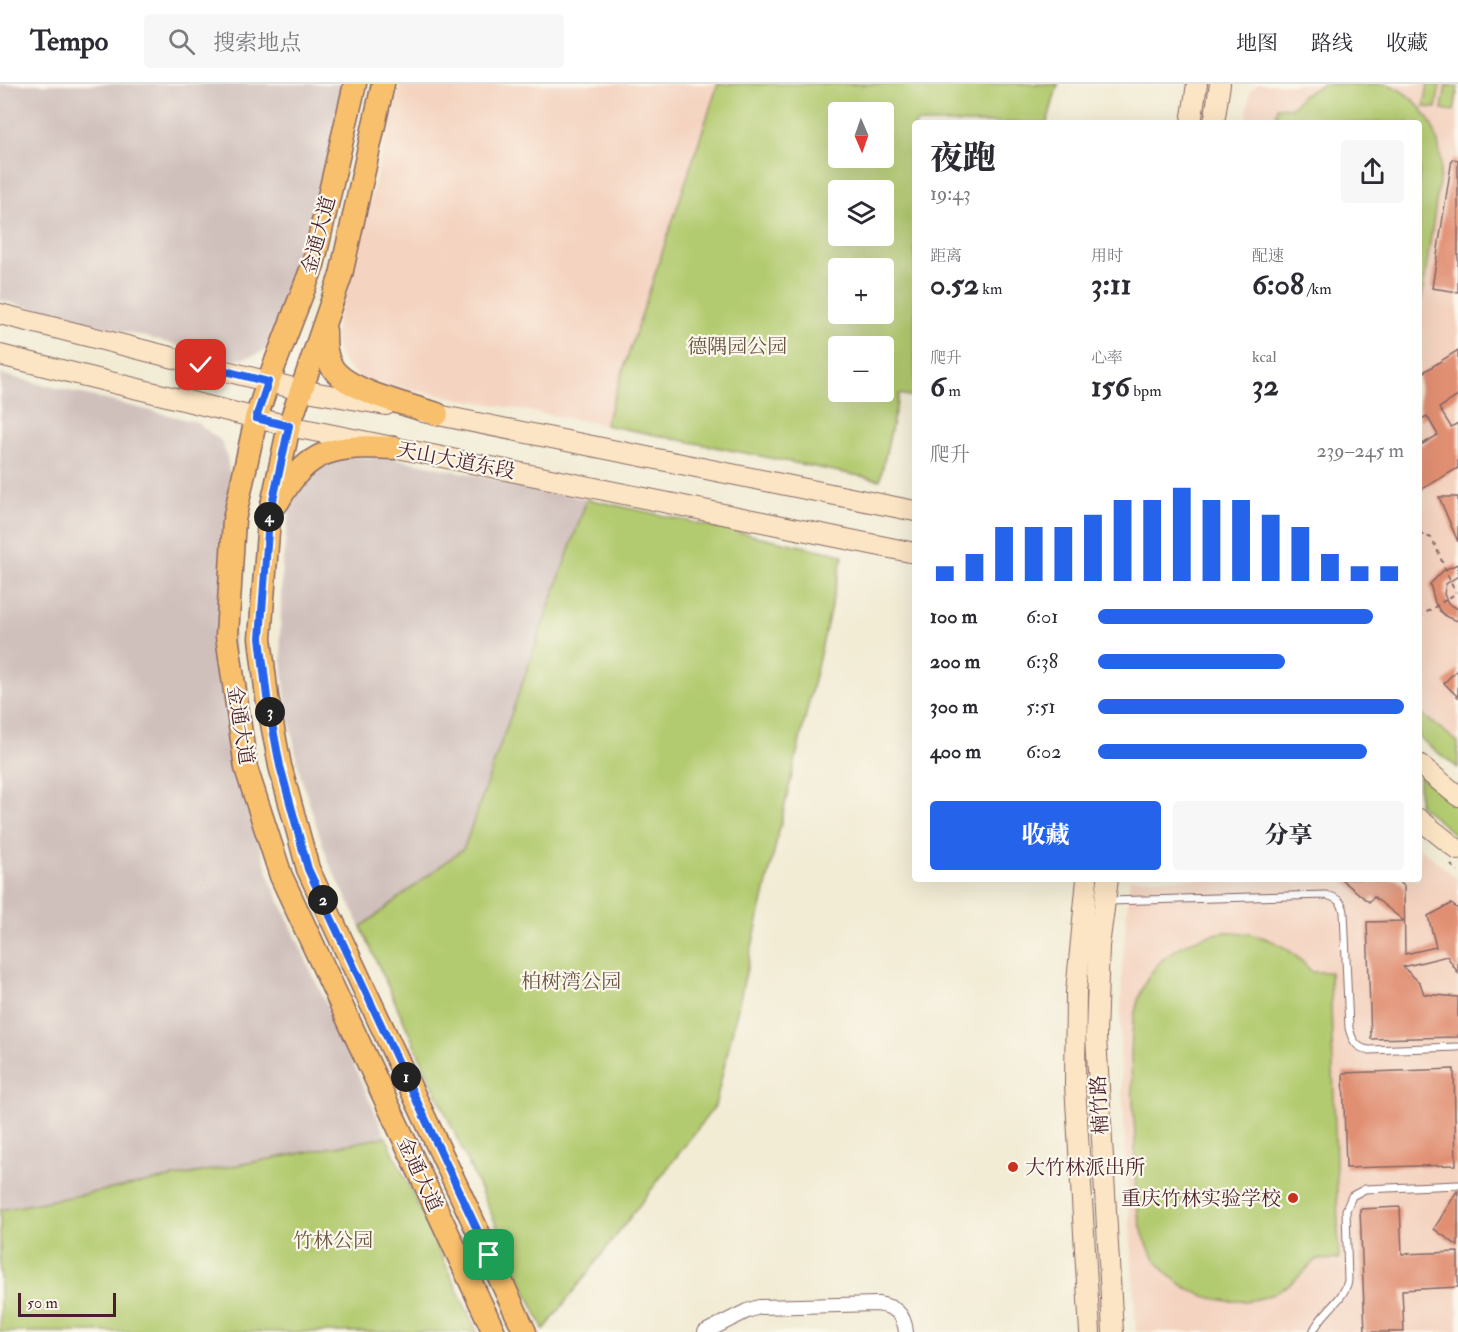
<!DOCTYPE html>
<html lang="zh">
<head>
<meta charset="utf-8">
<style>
  :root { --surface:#fff; --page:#f7f7f7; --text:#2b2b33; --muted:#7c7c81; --line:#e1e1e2; --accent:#2563eb }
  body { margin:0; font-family:"IM FELL Double Pica","Noto Serif SC",serif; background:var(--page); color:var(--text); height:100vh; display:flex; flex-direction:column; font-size:22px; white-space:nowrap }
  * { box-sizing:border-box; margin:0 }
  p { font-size:20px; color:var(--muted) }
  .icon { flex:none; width:33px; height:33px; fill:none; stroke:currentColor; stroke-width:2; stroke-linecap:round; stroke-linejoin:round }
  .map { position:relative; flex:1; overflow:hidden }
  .side { position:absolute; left:912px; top:36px; width:510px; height:762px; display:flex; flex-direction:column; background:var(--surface); border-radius:6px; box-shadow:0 6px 24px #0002 }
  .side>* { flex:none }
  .needle { width:39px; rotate:178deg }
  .buttons { position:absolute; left:828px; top:18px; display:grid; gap:12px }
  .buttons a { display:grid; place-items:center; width:66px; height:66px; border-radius:6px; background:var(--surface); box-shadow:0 6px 24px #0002; font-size:30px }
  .scale { position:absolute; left:18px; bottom:15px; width:98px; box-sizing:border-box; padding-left:6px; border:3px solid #4a1f2b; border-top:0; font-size:16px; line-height:21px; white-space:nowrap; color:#4a1f2b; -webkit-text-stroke:4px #fbf7ec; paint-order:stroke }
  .pin { position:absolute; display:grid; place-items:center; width:51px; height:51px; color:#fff; margin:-26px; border-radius:12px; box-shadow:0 3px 9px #0006 }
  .km { position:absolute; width:30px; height:30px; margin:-15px; border-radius:50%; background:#222; color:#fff; font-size:16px; line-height:30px; text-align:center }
  .round { display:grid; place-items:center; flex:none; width:63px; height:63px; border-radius:6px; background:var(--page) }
  .headline { display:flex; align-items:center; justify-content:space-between; height:102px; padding:0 18px }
  h1 { font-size:33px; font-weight:800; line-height:45px }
  .stats { display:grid; grid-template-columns:repeat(3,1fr); gap:9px; height:102px; padding:6px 18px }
  .stats div { display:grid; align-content:center }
  .stats b { font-size:30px; font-weight:800 }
  .stats small { font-size:16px; font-weight:400 }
  .stats p { font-size:16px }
  .chart { height:168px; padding:12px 18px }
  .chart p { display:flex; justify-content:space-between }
  .chart svg { width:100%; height:108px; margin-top:6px; stroke:var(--accent); stroke-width:6 }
  .cta { display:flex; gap:12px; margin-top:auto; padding:12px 18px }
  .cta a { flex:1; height:69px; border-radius:6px; background:var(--accent); color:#fff; font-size:24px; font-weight:800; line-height:69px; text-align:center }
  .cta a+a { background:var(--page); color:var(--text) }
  ul { padding:0 18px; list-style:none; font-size:20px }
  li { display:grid; grid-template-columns:96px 72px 1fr; align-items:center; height:45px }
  li i { height:15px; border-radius:8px; background:var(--accent) }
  header { display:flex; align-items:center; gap:36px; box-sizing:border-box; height:84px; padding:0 30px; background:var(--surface); border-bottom:2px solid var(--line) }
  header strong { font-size:28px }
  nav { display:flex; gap:33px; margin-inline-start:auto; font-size:21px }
  .search { width:420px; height:54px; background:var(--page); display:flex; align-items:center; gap:15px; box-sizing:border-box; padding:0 21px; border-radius:6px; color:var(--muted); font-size:22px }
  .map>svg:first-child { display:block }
  .built { fill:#f4d3c0 }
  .industrial { fill:#d0c0bc }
  .green { fill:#b3cb70; stroke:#7e754e; stroke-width:1.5; fill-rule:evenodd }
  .building { fill:#e18f72 }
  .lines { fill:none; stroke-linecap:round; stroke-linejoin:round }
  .lane-casing { stroke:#856766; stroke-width:9 }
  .street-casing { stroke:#856766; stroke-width:16 }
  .secondary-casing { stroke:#856766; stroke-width:22 }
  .primary-casing { stroke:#856766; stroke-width:25 }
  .path { stroke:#856766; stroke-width:2; stroke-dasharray:4.5 4.5; stroke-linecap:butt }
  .lane { stroke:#fff; stroke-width:7 }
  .street { stroke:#fff; stroke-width:14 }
  .secondary { stroke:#fce5c4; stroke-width:20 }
  .primary { stroke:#f8bf6c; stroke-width:22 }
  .route-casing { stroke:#fff; stroke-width:12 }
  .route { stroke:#2563eb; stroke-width:8 }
  .poi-dot { fill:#c8321e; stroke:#fbf7ec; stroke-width:2 }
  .labels { text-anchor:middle; stroke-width:4.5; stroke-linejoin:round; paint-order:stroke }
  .street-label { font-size:20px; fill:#4a1f2b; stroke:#fbf7ec }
  .park-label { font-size:20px; fill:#6a5340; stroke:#fbf7ec }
  .poi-label { font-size:20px; fill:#4a1f2b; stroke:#fbf7ec; text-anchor:start }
</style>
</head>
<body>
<header>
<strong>Tempo</strong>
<div class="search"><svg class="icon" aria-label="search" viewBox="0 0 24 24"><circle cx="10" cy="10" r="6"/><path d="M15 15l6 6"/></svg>搜索地点</div>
<nav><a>地图</a><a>路线</a><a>收藏</a></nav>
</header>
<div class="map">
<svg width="1458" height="1248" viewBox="0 0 1458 1248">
  <rect width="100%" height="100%" fill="#fbf7ec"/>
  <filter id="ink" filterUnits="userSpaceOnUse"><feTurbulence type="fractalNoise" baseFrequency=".0167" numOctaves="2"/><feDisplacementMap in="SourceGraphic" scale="12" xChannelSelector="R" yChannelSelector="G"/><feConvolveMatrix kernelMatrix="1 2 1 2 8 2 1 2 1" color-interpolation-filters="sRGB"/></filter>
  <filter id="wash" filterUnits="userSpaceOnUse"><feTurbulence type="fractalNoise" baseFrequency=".008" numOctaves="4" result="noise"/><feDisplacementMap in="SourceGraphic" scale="24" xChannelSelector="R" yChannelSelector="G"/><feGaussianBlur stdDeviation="1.35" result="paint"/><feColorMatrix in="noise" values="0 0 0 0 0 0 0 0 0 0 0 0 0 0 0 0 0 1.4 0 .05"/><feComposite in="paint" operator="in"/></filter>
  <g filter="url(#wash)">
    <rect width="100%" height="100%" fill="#f2ecd5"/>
    <g class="built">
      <path d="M400 0H718L605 341 368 298 354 289 344 279 337 266 335 252 337 237 351 193Z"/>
      <path d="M1258 0H1458V658L1419 628V39H1246L1250 7Z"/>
      <path d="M1419 763 1458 795V1248H1136L1120 967 1122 883 1130 795H1419Z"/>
    </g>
    <g class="industrial">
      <path d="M0 0H347L308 178 276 255 265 267 252 272 236 276 0 216Z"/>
      <path d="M0 290 196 338 221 357 227 373 231 398 236 687 271 798 386 1053 0 1126Z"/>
      <path d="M344 372 393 374 587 415 464 764 361 843 328 777 300 690 286 618 280 554 282 483 290 423 299 401 311 386Z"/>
    </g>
    <g class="green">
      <path d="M718 0H1058L1047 39H915V313L899 310 880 396 605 341ZM838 28H884V74H838ZM838 106H884V152H838ZM838 184H884V230H838ZM838 262H884V308H838Z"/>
      <path d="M1323 0H1388C1425 16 1444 52 1440 91L1419 233V39H1275L1277 23 1291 24 1302 12Z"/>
      <path d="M1428 0H1440L1436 24 1424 23Z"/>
      <path d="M1446 1 1458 3 1454 27 1442 25Z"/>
      <path d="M587 415 843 471 715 1022 544 1246 361 843 464 764Z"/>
      <path d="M1419 628 1458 658V684L1419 654Z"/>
      <path d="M1419 691 1458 722V753L1419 721Z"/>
      <path d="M1225 848C1262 848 1288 860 1312 888H1330L1339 1175 1315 1176C1303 1190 1290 1202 1273 1210 1226 1230 1167 1207 1147 1160 1132 1128 1136 1087 1135 1052 1131 966 1111 867 1225 848Z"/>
      <path d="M386 1053 477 1248H0V1126Z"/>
    </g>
    <g id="blocks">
      <g class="building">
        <path d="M1452 75 1458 76V208L1432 204Z"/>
        <path d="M1458 266V312L1439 324 1451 343 1458 339V384L1419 407V362L1438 351 1427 332 1419 336V291Z"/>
        <path d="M1439 413H1458V458Z"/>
        <path d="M1458 480V492L1446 500 1444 510 1448 519 1458 525V537L1447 533 1440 527 1435 519 1430 500 1444 486Z"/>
        <path d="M1458 585V613L1444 599Z"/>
        <path d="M1341 795H1396L1404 802 1405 870 1436 863 1428 832 1451 820 1458 825V889L1447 872 1403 883 1420 899 1424 910 1458 913V953L1371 955 1367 838 1404 837 1374 813 1369 818Z"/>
        <path d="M1454 985 1456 1081 1346 1084 1343 989Z"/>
        <path d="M1457 1107H1458V1162L1434 1145Z"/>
        <path d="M1400 1123 1402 1170 1458 1168V1203L1402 1206 1404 1248H1365L1360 1125Z"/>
      </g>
    </g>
  </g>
  <g filter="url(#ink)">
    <use href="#blocks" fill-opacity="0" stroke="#856766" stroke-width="1.5"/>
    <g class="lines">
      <defs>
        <g id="lane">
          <path d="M1108 817 1326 811C1337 814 1342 817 1344 828L1349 944C1352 956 1356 964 1369 966L1458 963"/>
          <path d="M1313 1248C1321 1228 1343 1218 1348 1197L1346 1126 1352 1112 1365 1105 1458 1101"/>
        </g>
        <path id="street" d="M705 1248 747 1227 759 1223 878 1220C895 1223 904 1229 906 1248"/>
        <g id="secondary">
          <path d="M1191 39 1197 0"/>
          <path d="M1214 39 1220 0"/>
          <path d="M0 230 301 306 386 321"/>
          <path d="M0 271 289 342 915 469"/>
          <path d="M423 328 915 427"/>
          <path d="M1419 680 1458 712"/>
          <path d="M1419 735 1458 766"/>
          <path d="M1087 795 1076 908 1075 1001 1090 1248"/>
          <path d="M1108 795 1099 862 1096 952 1113 1248"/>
        </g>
        <g id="primary">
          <path d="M355 0 313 181 268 298 256 334 234 436 227 552 246 684 281 792 494 1248"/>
          <path d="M383 0 341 191 289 342 269 435 260 554 267 613 280 682 308 785 525 1248"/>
          <path d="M325 247C325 260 325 272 332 283 346 307 410 321 437 330"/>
          <path d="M278 418C308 363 337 361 394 364"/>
        </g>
      </defs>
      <use href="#lane" class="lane-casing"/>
      <use href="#street" class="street-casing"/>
      <use href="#secondary" class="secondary-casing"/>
      <use href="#primary" class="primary-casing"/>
      <g class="path">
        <path d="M1419 450 1432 454 1455 508"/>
        <path d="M1419 533 1458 508"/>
        <path d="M1451 781 1458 787"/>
      </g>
      <use href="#lane" class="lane"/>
      <use href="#street" class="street"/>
      <use href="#secondary" class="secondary"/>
      <use href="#primary" class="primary"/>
    </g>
  </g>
  <g class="lines" filter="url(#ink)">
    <defs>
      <path id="route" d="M201 281 268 298 256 334 289 342 269 435 260 554 267 613 280 682 308 785 489 1171"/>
    </defs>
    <use href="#route" class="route-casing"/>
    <use href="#route" class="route"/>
  </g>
  <g class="poi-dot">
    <circle cx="1013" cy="1083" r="6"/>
    <circle cx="1293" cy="1114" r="6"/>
  </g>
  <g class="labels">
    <g class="street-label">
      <text transform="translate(318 151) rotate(-75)" y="7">金通大道</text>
      <text transform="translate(456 376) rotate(11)" y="7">天山大道东段</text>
      <text transform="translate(241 641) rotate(81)" y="7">金通大道</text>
      <text transform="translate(1099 1021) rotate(-93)" y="7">楠竹路</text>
      <text transform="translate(420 1090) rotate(65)" y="7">金通大道</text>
    </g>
    <g class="park-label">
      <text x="737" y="269">德隅园公园</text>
      <text x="571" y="904">柏树湾公园</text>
      <text x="333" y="1163">竹林公园</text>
    </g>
    <g class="poi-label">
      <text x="1025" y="1090">大竹林派出所</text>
      <text x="1281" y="1121" text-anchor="end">重庆竹林实验学校</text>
    </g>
  </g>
</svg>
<div class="buttons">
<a><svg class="needle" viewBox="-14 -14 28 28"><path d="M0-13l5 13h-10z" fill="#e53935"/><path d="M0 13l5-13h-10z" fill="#7c7c81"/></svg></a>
<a><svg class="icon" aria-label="layers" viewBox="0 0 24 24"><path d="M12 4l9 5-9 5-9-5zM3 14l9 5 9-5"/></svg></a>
<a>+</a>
<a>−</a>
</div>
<div class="scale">50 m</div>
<div class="pin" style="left:489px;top:1171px;background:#1e9e55"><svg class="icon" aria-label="arrive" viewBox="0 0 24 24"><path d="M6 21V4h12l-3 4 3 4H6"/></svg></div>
<div class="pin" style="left:201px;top:281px;background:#d93025"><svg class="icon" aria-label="check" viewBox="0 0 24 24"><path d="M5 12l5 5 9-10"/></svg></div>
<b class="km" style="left:406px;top:993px">1</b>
<b class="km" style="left:323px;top:816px">2</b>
<b class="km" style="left:270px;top:628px">3</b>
<b class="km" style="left:269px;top:433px">4</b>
<section class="side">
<div class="headline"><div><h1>夜跑</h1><p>19:43</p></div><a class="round"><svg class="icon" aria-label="share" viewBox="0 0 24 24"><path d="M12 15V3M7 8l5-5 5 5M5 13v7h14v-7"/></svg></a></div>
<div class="stats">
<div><p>距离</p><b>0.52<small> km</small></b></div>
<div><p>用时</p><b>3:11</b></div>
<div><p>配速</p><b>6:08<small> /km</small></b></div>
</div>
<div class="stats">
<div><p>爬升</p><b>6<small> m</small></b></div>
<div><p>心率</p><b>156<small> bpm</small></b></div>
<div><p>kcal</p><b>32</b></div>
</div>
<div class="chart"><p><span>爬升</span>239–245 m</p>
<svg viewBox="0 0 160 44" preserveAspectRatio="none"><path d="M5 44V38M15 44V33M25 44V22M35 44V22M45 44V22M55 44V17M65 44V11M75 44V11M85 44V6M95 44V11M105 44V11M115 44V17M125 44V22M135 44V33M145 44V38M155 44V38"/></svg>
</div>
<ul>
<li><b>100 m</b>6:01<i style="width:90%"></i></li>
<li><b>200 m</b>6:38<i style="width:61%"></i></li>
<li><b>300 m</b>5:51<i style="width:100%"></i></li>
<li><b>400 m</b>6:02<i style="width:88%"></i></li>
</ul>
<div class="cta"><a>收藏</a><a>分享</a></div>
</section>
</div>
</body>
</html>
